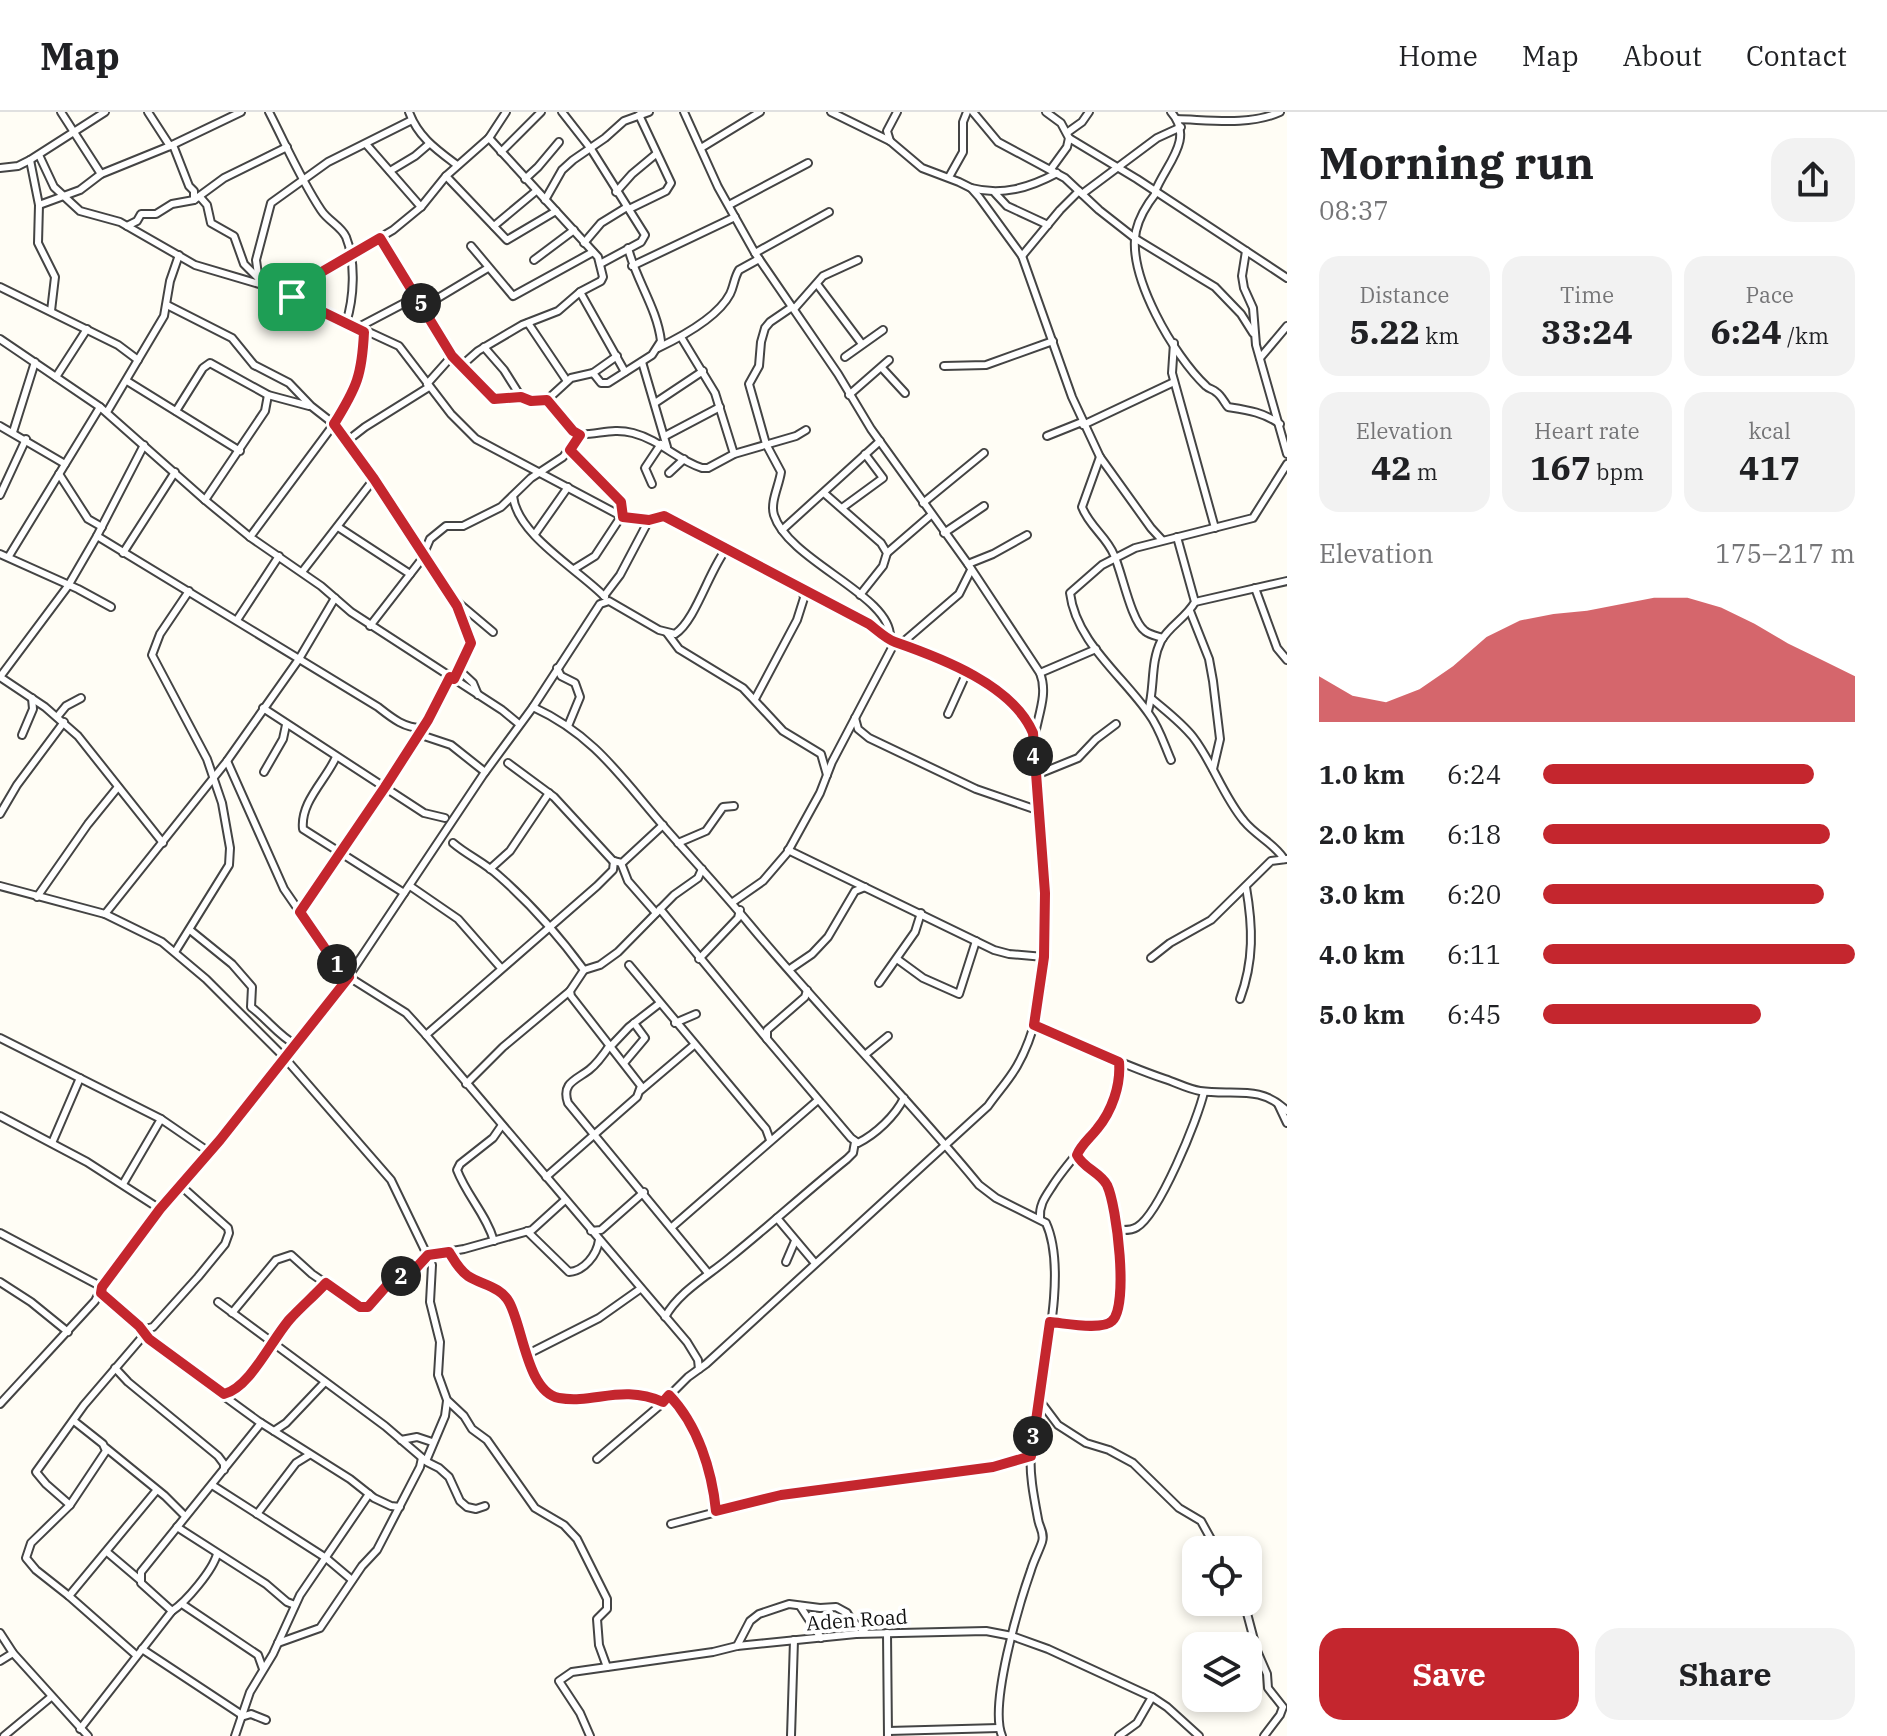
<!DOCTYPE html>
<html lang="en">
<head>
<meta charset="utf-8">
<style>
  :root { --surface:#fff; --page:#f2f2f2; --text:#202124; --muted:#757577; --line:#e0e0e0; --accent:#c4262e }
  body { margin:0; font-family:"IBM Plex Serif",serif; background:var(--page); color:var(--text); height:100vh; display:flex; flex-direction:column; font-size:30px; white-space:nowrap }
  * { box-sizing:border-box; margin:0 }
  p { font-size:26px; color:var(--muted) }
  .icon { flex:none; width:44px; height:44px; fill:none; stroke:currentColor; stroke-width:2; stroke-linecap:round; stroke-linejoin:round }
  .map { position:relative; flex:1; overflow:hidden }
  .side { display:flex; flex-direction:column; background:var(--surface); width:600px }
  .side>* { flex:none }
  .controls { position:absolute; left:1182px; top:1424px; display:grid; gap:16px }
  .controls a { display:grid; place-items:center; width:80px; height:80px; border-radius:16px; background:var(--surface); box-shadow:0 4px 12px #0003; font-size:40px }
  .pin { position:absolute; display:grid; place-items:center; width:68px; height:68px; color:#fff; margin:-34px; border-radius:16px; box-shadow:0 4px 12px #0006 }
  .km { position:absolute; width:40px; height:40px; margin:-20px; border-radius:50%; background:#222; color:#fff; font-size:22px; line-height:40px; text-align:center }
  .round { display:grid; place-items:center; flex:none; width:84px; height:84px; border-radius:24px; background:var(--page) }
  .head { display:flex; align-items:center; justify-content:space-between; height:136px; padding:0 32px }
  h1 { font-size:44px; font-weight:800; line-height:60px }
  .stats { display:grid; grid-template-columns:repeat(3,1fr); gap:12px; height:136px; padding:8px 32px }
  .stats div { display:grid; align-content:center; border-radius:20px; background:var(--page); text-align:center }
  .stats b { font-size:34px; font-weight:800 }
  .stats small { font-size:22px; font-weight:400 }
  .stats p { font-size:22px }
  .chart { height:224px; padding:16px 32px }
  .chart p { display:flex; justify-content:space-between }
  .chart svg { width:100%; height:144px; margin-top:8px; fill:var(--accent); opacity:.7 }
  .cta { display:flex; gap:16px; margin-top:auto; padding:16px 32px }
  .cta a { flex:1; height:92px; border-radius:24px; background:var(--accent); color:#fff; font-size:32px; font-weight:800; line-height:92px; text-align:center }
  .cta a+a { background:var(--page); color:var(--text) }
  ul { padding:0 32px; list-style:none; font-size:26px }
  li { display:grid; grid-template-columns:128px 96px 1fr; align-items:center; height:60px }
  li i { height:20px; border-radius:10px; background:var(--accent) }
  header { display:flex; align-items:center; gap:48px; box-sizing:border-box; height:112px; padding:0 40px; background:var(--surface); border-bottom:2px solid var(--line) }
  header strong { font-size:38px }
  nav { display:flex; gap:44px; margin-inline-start:auto; font-size:28px }
  main { display:flex; flex:1; min-height:0 }
  .map>svg:first-child { display:block }
  .lines { fill:none; stroke-linecap:round; stroke-linejoin:round }
  .minor-casing { stroke:#444; stroke-width:10 }
  .minor { stroke:#fff; stroke-width:6 }
  .route-casing { stroke:#fff; stroke-width:16 }
  .route { stroke:#c4262e; stroke-width:10 }
  .labels { text-anchor:middle; stroke-width:8; stroke-linejoin:round; paint-order:stroke }
  .street-label { font-size:20px; fill:#111; stroke:#fff }
</style>
</head>
<body>
<header>
<strong>Map</strong>
<nav><a>Home</a><a>Map</a><a>About</a><a>Contact</a></nav>
</header>
<main>
<div class="map">
<svg width="1287" height="1624" viewBox="0 0 1287 1624">
  <rect width="100%" height="100%" fill="#fffdf5"/>
  <g class="lines">
    <defs>
      <g id="minor">
        <path d="M61 0 101 62"/>
        <path d="M148 0 170 34"/>
        <path d="M269 0C286 33 301 68 321 98 328 109 341 114 346 125 356 150 354 186 346 211"/>
        <path d="M409 0C418 25 437 38 457 53"/>
        <path d="M562 0 591 37 645 123 641 130 600 152"/>
        <path d="M831 0 890 29 922 56 959 70 971 76 979 85 1022 144 1072 285 1100 345 1151 416 1162 428"/>
        <path d="M973 0 998 30 1065 66 1099 98 1136 127 1215 175 1241 202 1253 221"/>
        <path d="M1046 0 1061 11 1069 26 1067 35 1051 57"/>
        <path d="M1177 7C1210 8 1249 14 1280 0"/>
        <path d="M1068 20 1082 10 1089 0"/>
        <path d="M1069 26 1137 67 1287 166"/>
        <path d="M890 29 887 19 897 0"/>
        <path d="M366 32 421 95"/>
        <path d="M173 33 189 74 194 79V88"/>
        <path d="M701 36 760 0"/>
        <path d="M501 40 541 0"/>
        <path d="M39 43 54 75 80 99 120 110 195 153 276 177 399 234 451 302 476 327 623 405 649 408"/>
        <path d="M30 48 39 93 38 131 55 165 51 199"/>
        <path d="M0 56 18 54 30 48 105 0"/>
        <path d="M390 59 415 44 429 32"/>
        <path d="M446 64 507 128 556 99"/>
        <path d="M949 65 963 40V10L967 0"/>
        <path d="M525 67 538 55 559 30"/>
        <path d="M971 76C1002 84 1029 76 1057 61"/>
        <path d="M616 80 632 62 656 42"/>
        <path d="M1155 80C1166 52 1195 27 1171 0"/>
        <path d="M995 81 1007 94 1048 113"/>
        <path d="M1156 81C1148 91 1139 106 1136 119 1127 164 1174 244 1206 274 1209 277 1213 277 1216 280 1221 283 1224 290 1228 295 1247 298 1263 300 1280 312"/>
        <path d="M1082 82 1157 26 1181 15"/>
        <path d="M200 85 207 93 211 111 234 124 244 152 258 166"/>
        <path d="M545 88 562 58 573 48 605 26 624 9 649 0"/>
        <path d="M39 93 80 78 101 62 170 34 241 0"/>
        <path d="M729 93 808 51"/>
        <path d="M629 97 666 79 671 71 639 3"/>
        <path d="M127 114 137 109 141 102H156L172 92 194 88 224 66 287 35"/>
        <path d="M494 114 536 79"/>
        <path d="M380 126 452 244 494 287 521 285"/>
        <path d="M584 131 601 111 627 95"/>
        <path d="M471 134 513 184 593 140"/>
        <path d="M1246 139 1242 164 1244 176 1253 196 1256 233 1287 342"/>
        <path d="M755 141 829 100"/>
        <path d="M1022 144 1060 98 1079 79"/>
        <path d="M534 148 574 118"/>
        <path d="M632 154 735 105"/>
        <path d="M259 170 256 148 271 91 328 50 412 8"/>
        <path d="M817 172 862 232"/>
        <path d="M0 175 118 233 138 248"/>
        <path d="M580 180 625 260"/>
        <path d="M292 185 313 165 393 118 421 95 446 64 489 26 506 0"/>
        <path d="M167 193 232 226 254 253 289 271 311 294 334 312 447 475 471 531 454 567"/>
        <path d="M423 195 488 156"/>
        <path d="M792 195 770 210 765 216 761 230 759 254 749 272 766 332 781 360C779 374 770 390 774 403 789 450 894 484 890 527"/>
        <path d="M794 197 823 164 858 148"/>
        <path d="M528 211 567 269"/>
        <path d="M357 216 416 185"/>
        <path d="M681 225 715 281 734 342"/>
        <path d="M0 227 100 295 205 388 250 425 321 474 351 500 502 598 519 612"/>
        <path d="M1174 231 1172 261 1215 416"/>
        <path d="M484 235 504 258 521 285 531 289 547 288 571 266 593 261 617 244"/>
        <path d="M658 236C681 225 718 205 730 182 734 174 734 166 739 158L759 147"/>
        <path d="M845 245 883 218"/>
        <path d="M1260 246 1287 214"/>
        <path d="M642 250 667 335"/>
        <path d="M461 254 478 239 522 213 558 199 580 180 601 169 603 165 598 145 489 26"/>
        <path d="M944 254 986 253 1053 229"/>
        <path d="M882 256 905 281"/>
        <path d="M593 261 601 271H608L652 243 661 229C657 196 636 168 628 136"/>
        <path d="M56 265 87 217"/>
        <path d="M127 269 240 339"/>
        <path d="M427 272 452 244"/>
        <path d="M849 283 889 248"/>
        <path d="M547 288 576 322C596 324 611 315 633 321 660 328 677 348 702 356H708L734 342 796 324 806 318"/>
        <path d="M655 291 703 259"/>
        <path d="M176 299 203 256 210 251 268 283 309 294"/>
        <path d="M107 300 164 204 170 169 179 143"/>
        <path d="M1083 313 1174 270"/>
        <path d="M0 314 65 352"/>
        <path d="M13 320 35 250"/>
        <path d="M665 324 720 295"/>
        <path d="M1047 324 1082 310"/>
        <path d="M347 329 365 315 429 275"/>
        <path d="M570 338 621 390 624 400 595 444 574 457"/>
        <path d="M1100 345 1082 395C1089 414 1107 425 1114 443 1122 460 1131 509 1145 519 1150 523 1157 524 1163 526"/>
        <path d="M669 361 684 347"/>
        <path d="M59 362 88 407 102 415"/>
        <path d="M652 372 645 356 661 332"/>
        <path d="M824 381 881 431 887 441 883 454 860 483"/>
        <path d="M0 383 26 327"/>
        <path d="M513 384C517 423 579 458 605 485"/>
        <path d="M205 388 265 299 268 283"/>
        <path d="M923 391 984 341"/>
        <path d="M842 396 883 366 865 342"/>
        <path d="M338 415 410 462"/>
        <path d="M782 418 880 329"/>
        <path d="M944 421 984 394"/>
        <path d="M535 422 568 375"/>
        <path d="M97 424 378 595C392 606 404 616 422 616"/>
        <path d="M250 425 334 312 356 275 361 261 364 220"/>
        <path d="M123 441 175 360"/>
        <path d="M424 441 430 427 446 414H463L501 395 531 366 563 345 580 323"/>
        <path d="M887 441 931 403"/>
        <path d="M0 442 78 477 111 495"/>
        <path d="M9 444 100 295"/>
        <path d="M968 452 993 442 1027 423"/>
        <path d="M302 460 374 367"/>
        <path d="M1255 476 1277 536 1287 548"/>
        <path d="M604 484 620 463 649 408 664 404 869 512 895 530 916 535 967 560 948 602"/>
        <path d="M455 488 493 520"/>
        <path d="M1195 490 1287 469"/>
        <path d="M1190 499 1209 547 1213 569 1220 627 1213 657"/>
        <path d="M237 508 279 444"/>
        <path d="M370 514 425 443"/>
        <path d="M667 521 679 537 743 576 783 619 821 642 827 663"/>
        <path d="M902 531 959 482 971 458"/>
        <path d="M557 556 561 564 575 571 580 585 568 614"/>
        <path d="M459 558 473 571 478 583"/>
        <path d="M967 560C993 577 1021 591 1033 621"/>
        <path d="M1040 561 1096 537"/>
        <path d="M0 565 68 474 97 424 144 333"/>
        <path d="M0 565 45 595 78 624 163 731"/>
        <path d="M755 587 797 508 804 486 802 476"/>
        <path d="M1152 587C1166 599 1181 610 1193 625 1213 651 1223 684 1244 709 1256 724 1274 731 1284 747"/>
        <path d="M533 595C596 624 622 667 666 717 694 749 723 780 750 813 824 902 906 984 979 1073L996 1086 1046 1111C1071 1166 1036 1279 1031 1340 1029 1361 1034 1386 1038 1407 1039 1415 1045 1421 1042 1430 1039 1439 1034 1448 1031 1458 1019 1492 989 1593 1002 1624"/>
        <path d="M263 596 424 701 445 706"/>
        <path d="M1148 599C1155 576 1150 551 1161 529 1169 514 1186 506 1195 490L1177 425"/>
        <path d="M57 605 66 594 81 586"/>
        <path d="M855 606 858 617 869 626 976 677 1040 699"/>
        <path d="M418 622 451 633 485 660"/>
        <path d="M22 623 33 597 32 586"/>
        <path d="M336 645C326 668 300 690 303 717L404 781"/>
        <path d="M1171 648C1164 632 1159 615 1149 602 1123 564 1076 530 1070 481L1102 453 1135 436 1253 406 1287 352"/>
        <path d="M227 649 284 777 335 851 352 867 406 901 426 923 687 1230 698 1248 699 1257"/>
        <path d="M508 651 554 685 613 749 622 751 663 713"/>
        <path d="M264 660 283 627 286 613"/>
        <path d="M1036 663 1078 646 1096 627 1116 612"/>
        <path d="M0 702 17 673 64 610"/>
        <path d="M453 731C467 743 485 751 499 764 531 792 559 824 584 858L570 879 571 884 641 974 637 985 546 1065"/>
        <path d="M678 731 706 719 723 695 734 694"/>
        <path d="M788 738 994 838 1009 842 1044 845"/>
        <path d="M342 741 428 608 450 565"/>
        <path d="M621 751 628 769 656 801"/>
        <path d="M490 757 510 739 549 681"/>
        <path d="M0 774 105 802 227 649 299 547 335 486"/>
        <path d="M410 774 458 807 501 856"/>
        <path d="M37 785 88 712 118 675"/>
        <path d="M733 790 763 769 787 741 820 681 832 650 895 530"/>
        <path d="M660 797 767 927"/>
        <path d="M300 800 340 740"/>
        <path d="M105 802 162 830 206 867 284 945 391 1068 432 1153 430 1190 440 1230 438 1263 447 1288 464 1304 472 1317 487 1328 535 1396 564 1413 577 1427 607 1487V1497L597 1507 599 1533 607 1555"/>
        <path d="M190 818 232 852 252 875 251 895C267 907 279 924 296 933"/>
        <path d="M175 840 229 753 230 736 222 691 207 647 152 543 160 522 189 479"/>
        <path d="M1151 846 1170 831 1211 808 1271 749 1287 747"/>
        <path d="M699 847 738 806 740 798"/>
        <path d="M897 847 923 866 959 882 976 829"/>
        <path d="M629 853 766 1017 770 1028"/>
        <path d="M790 857 812 842 828 825 855 779 865 775"/>
        <path d="M584 858 600 853 618 840 674 783 698 766 702 757"/>
        <path d="M879 871 915 820 921 801"/>
        <path d="M807 878 805 885 767 918V927L851 1026 858 1031C876 1022 895 1004 904 986"/>
        <path d="M1240 887C1254 849 1253 815 1246 775"/>
        <path d="M675 911 696 902"/>
        <path d="M1034 913C1078 931 1120 952 1165 967 1177 971 1188 977 1200 979 1233 984 1260 972 1287 999"/>
        <path d="M426 923 597 774 613 758 614 749"/>
        <path d="M0 926 161 1007 209 1040"/>
        <path d="M610 933C604 942 598 951 589 958 576 968 561 971 568 991L708 1161"/>
        <path d="M611 934 629 915 660 891"/>
        <path d="M866 942 888 924"/>
        <path d="M624 951 645 926 634 911"/>
        <path d="M466 972 503 935 570 879"/>
        <path d="M641 978 694 933"/>
        <path d="M1278 992 1287 1011"/>
        <path d="M0 1004 87 1050 160 1097"/>
        <path d="M52 1031 80 966"/>
        <path d="M123 1072 161 1007"/>
        <path d="M777 1106 814 1150"/>
        <path d="M1040 1106C1039 1092 1046 1084 1053 1073 1078 1034 1125 1000 1119 950"/>
        <path d="M672 1115 818 988"/>
        <path d="M1118 1118C1124 1118 1131 1119 1137 1115 1159 1102 1198 1007 1204 980"/>
        <path d="M527 1119 569 1160C584 1159 597 1143 599 1128"/>
        <path d="M591 1119 601 1118 644 1080"/>
        <path d="M0 1121 102 1175"/>
        <path d="M494 1129C486 1102 467 1084 457 1058L460 1052 493 1026 502 1013"/>
        <path d="M449 1140C454 1148 459 1158 468 1164 482 1173 500 1174 509 1190 523 1215 527 1279 559 1285 595 1292 621 1273 663 1290"/>
        <path d="M786 1150 795 1129"/>
        <path d="M0 1170 31 1190 68 1220"/>
        <path d="M101 1181 173 1247 258 1309 350 1367 374 1386 391 1394 400 1395"/>
        <path d="M218 1190 385 1314 427 1350 439 1356 449 1365 460 1389 467 1395 476 1397 485 1394"/>
        <path d="M232 1201 276 1148 291 1143 312 1162 360 1195H368L390 1170 417 1155 428 1143 464 1137 532 1118 565 1088"/>
        <path d="M665 1205C679 1180 706 1165 728 1147 768 1115 806 1080 847 1047L853 1041 855 1030"/>
        <path d="M1050 1210C1064 1211 1101 1218 1111 1210 1129 1196 1118 1089 1105 1070 1097 1058 1078 1055 1077 1040"/>
        <path d="M141 1218 153 1215 198 1165 225 1132 229 1121 228 1116 181 1074"/>
        <path d="M528 1242 599 1206 640 1177"/>
        <path d="M115 1256 128 1270 218 1344 224 1352V1358"/>
        <path d="M224 1282C250 1276 272 1227 290 1207 301 1195 314 1184 326 1171"/>
        <path d="M669 1283C698 1313 712 1359 716 1399"/>
        <path d="M1040 1289 1058 1313 1086 1331 1109 1338 1133 1351 1179 1396 1201 1409 1217 1438"/>
        <path d="M0 1292 95 1189 102 1175 160 1097 220 1028 344 871 483 663 533 595 600 492 609 489 659 518 675 522C696 508 709 458 727 436"/>
        <path d="M74 1309 103 1332 106 1339 70 1393 31 1431 26 1446 36 1458 69 1484 136 1543"/>
        <path d="M274 1319 286 1311 325 1270"/>
        <path d="M401 1328 417 1325 432 1330"/>
        <path d="M106 1336 165 1384 185 1404"/>
        <path d="M597 1347 658 1295 688 1265 706 1252 988 994C997 981 1009 968 1017 954 1057 884 1047 777 1040 700 1038 680 1033 659 1033 639 1033 612 1050 586 1040 561L968 452 871 317 838 262 755 141 718 75 684 0"/>
        <path d="M426 1349 445 1304 447 1289"/>
        <path d="M212 1373 326 1446 352 1468"/>
        <path d="M70 1393 46 1372 36 1360 84 1293 144 1223"/>
        <path d="M257 1402 296 1351 309 1343"/>
        <path d="M671 1412 781 1383 990 1355 1031 1344"/>
        <path d="M177 1415 266 1472 287 1490 295 1493"/>
        <path d="M107 1440 140 1468"/>
        <path d="M69 1484 156 1379"/>
        <path d="M1244 1490 1257 1539 1267 1562 1268 1576 1283 1595 1280 1603 1264 1624"/>
        <path d="M182 1492 258 1543 263 1557"/>
        <path d="M800 1494 821 1526"/>
        <path d="M172 1499 141 1471V1460L261 1311"/>
        <path d="M0 1521 13 1541 88 1624"/>
        <path d="M887 1521 888 1624"/>
        <path d="M278 1531 320 1516 362 1454 377 1438 420 1355 422 1346"/>
        <path d="M737 1534 750 1509 759 1502 789 1492 820 1496 836 1495 847 1501 852 1509 865 1520"/>
        <path d="M142 1537 242 1603"/>
        <path d="M0 1549 13 1541"/>
        <path d="M241 1605 251 1602 266 1608"/>
        <path d="M80 1617 172 1499C186 1490 213 1458 217 1442"/>
        <path d="M888 1619 999 1616"/>
        <path d="M4 1624 51 1585"/>
        <path d="M235 1624 250 1580 273 1542 300 1483 369 1382"/>
        <path d="M590 1624 580 1601 559 1569 572 1560 713 1540 737 1534 856 1522 986 1519 1012 1524 1048 1537 1152 1585 1167 1595 1199 1624"/>
        <path d="M791 1624 794 1528"/>
        <path d="M1119 1624 1137 1611 1152 1585"/>
      </g>
    </defs>
    <use href="#minor" class="minor-casing"/>
    <use href="#minor" class="minor"/>
  </g>
  <g class="lines">
    <defs>
      <path id="route" d="M380 126 452 244 494 287 521 285 531 289 547 288 573 319 580 323 570 338 621 390 623 405 649 408 664 404 869 512C877 518 886 527 895 530 941 546 1013 573 1033 621L1045 781 1044 845 1034 913 1119 950C1121 973 1112 999 1097 1017 1090 1026 1081 1033 1077 1043 1083 1056 1100 1060 1107 1073 1117 1094 1129 1194 1112 1209 1102 1219 1064 1211 1050 1210L1031 1344 993 1355 781 1383 716 1399C712 1359 698 1313 669 1283L663 1290C621 1272 595 1292 559 1286 527 1280 523 1215 509 1190 500 1174 482 1173 468 1164 459 1158 454 1148 449 1140L428 1143 417 1155 390 1170 368 1195H360L326 1171C314 1184 301 1195 290 1207 272 1227 250 1276 224 1282L149 1227 139 1214 101 1181 102 1175 160 1097 220 1028 349 865 335 851 300 800 385 675 428 608 450 565 454 567 471 531 457 494 374 367 334 312C357 275 362 263 364 220L292 185 313 165Z"/>
    </defs>
    <use href="#route" class="route-casing"/>
    <use href="#route" class="route"/>
  </g>
  <g class="labels">
    <g class="street-label">
      <text transform="translate(857 1508) rotate(-4)" y="7">Aden Road</text>
    </g>
  </g>
</svg>
<div class="controls">
<a><svg class="icon" aria-label="locate" viewBox="0 0 24 24"><circle cx="12" cy="12" r="6"/><path d="M12 2v4M12 18v4M2 12h4M18 12h4"/></svg></a>
<a><svg class="icon" aria-label="layers" viewBox="0 0 24 24"><path d="M12 4l9 5-9 5-9-5zM3 14l9 5 9-5"/></svg></a>
</div>
<div class="pin" style="left:292px;top:185px;background:#1e9e55"><svg class="icon" aria-label="arrive" viewBox="0 0 24 24"><path d="M6 21V4h12l-3 4 3 4H6"/></svg></div>
<b class="km" style="left:337px;top:852px">1</b>
<b class="km" style="left:401px;top:1164px">2</b>
<b class="km" style="left:1033px;top:1324px">3</b>
<b class="km" style="left:1033px;top:644px">4</b>
<b class="km" style="left:421px;top:191px">5</b>
</div>
<section class="side">
<div class="head"><div><h1>Morning run</h1><p>08:37</p></div><a class="round"><svg class="icon" aria-label="share" viewBox="0 0 24 24"><path d="M12 15V3M7 8l5-5 5 5M5 13v7h14v-7"/></svg></a></div>
<div class="stats">
<div><p>Distance</p><b>5.22<small> km</small></b></div>
<div><p>Time</p><b>33:24</b></div>
<div><p>Pace</p><b>6:24<small> /km</small></b></div>
</div>
<div class="stats">
<div><p>Elevation</p><b>42<small> m</small></b></div>
<div><p>Heart rate</p><b>167<small> bpm</small></b></div>
<div><p>kcal</p><b>417</b></div>
</div>
<div class="chart"><p><span>Elevation</span>175–217 m</p>
<svg viewBox="0 0 160 44" preserveAspectRatio="none"><path d="M0 44V30L10 36L20 38L30 34L40 27L50 18L60 13L70 11L80 10L90 8L100 6L110 6L120 9L130 14L140 20L150 25L160 30V44z"/></svg>
</div>
<ul>
<li><b>1.0 km</b>6:24<i style="width:87%"></i></li>
<li><b>2.0 km</b>6:18<i style="width:92%"></i></li>
<li><b>3.0 km</b>6:20<i style="width:90%"></i></li>
<li><b>4.0 km</b>6:11<i style="width:100%"></i></li>
<li><b>5.0 km</b>6:45<i style="width:70%"></i></li>
</ul>
<div class="cta"><a>Save</a><a>Share</a></div>
</section>
</main>
</body>
</html>
